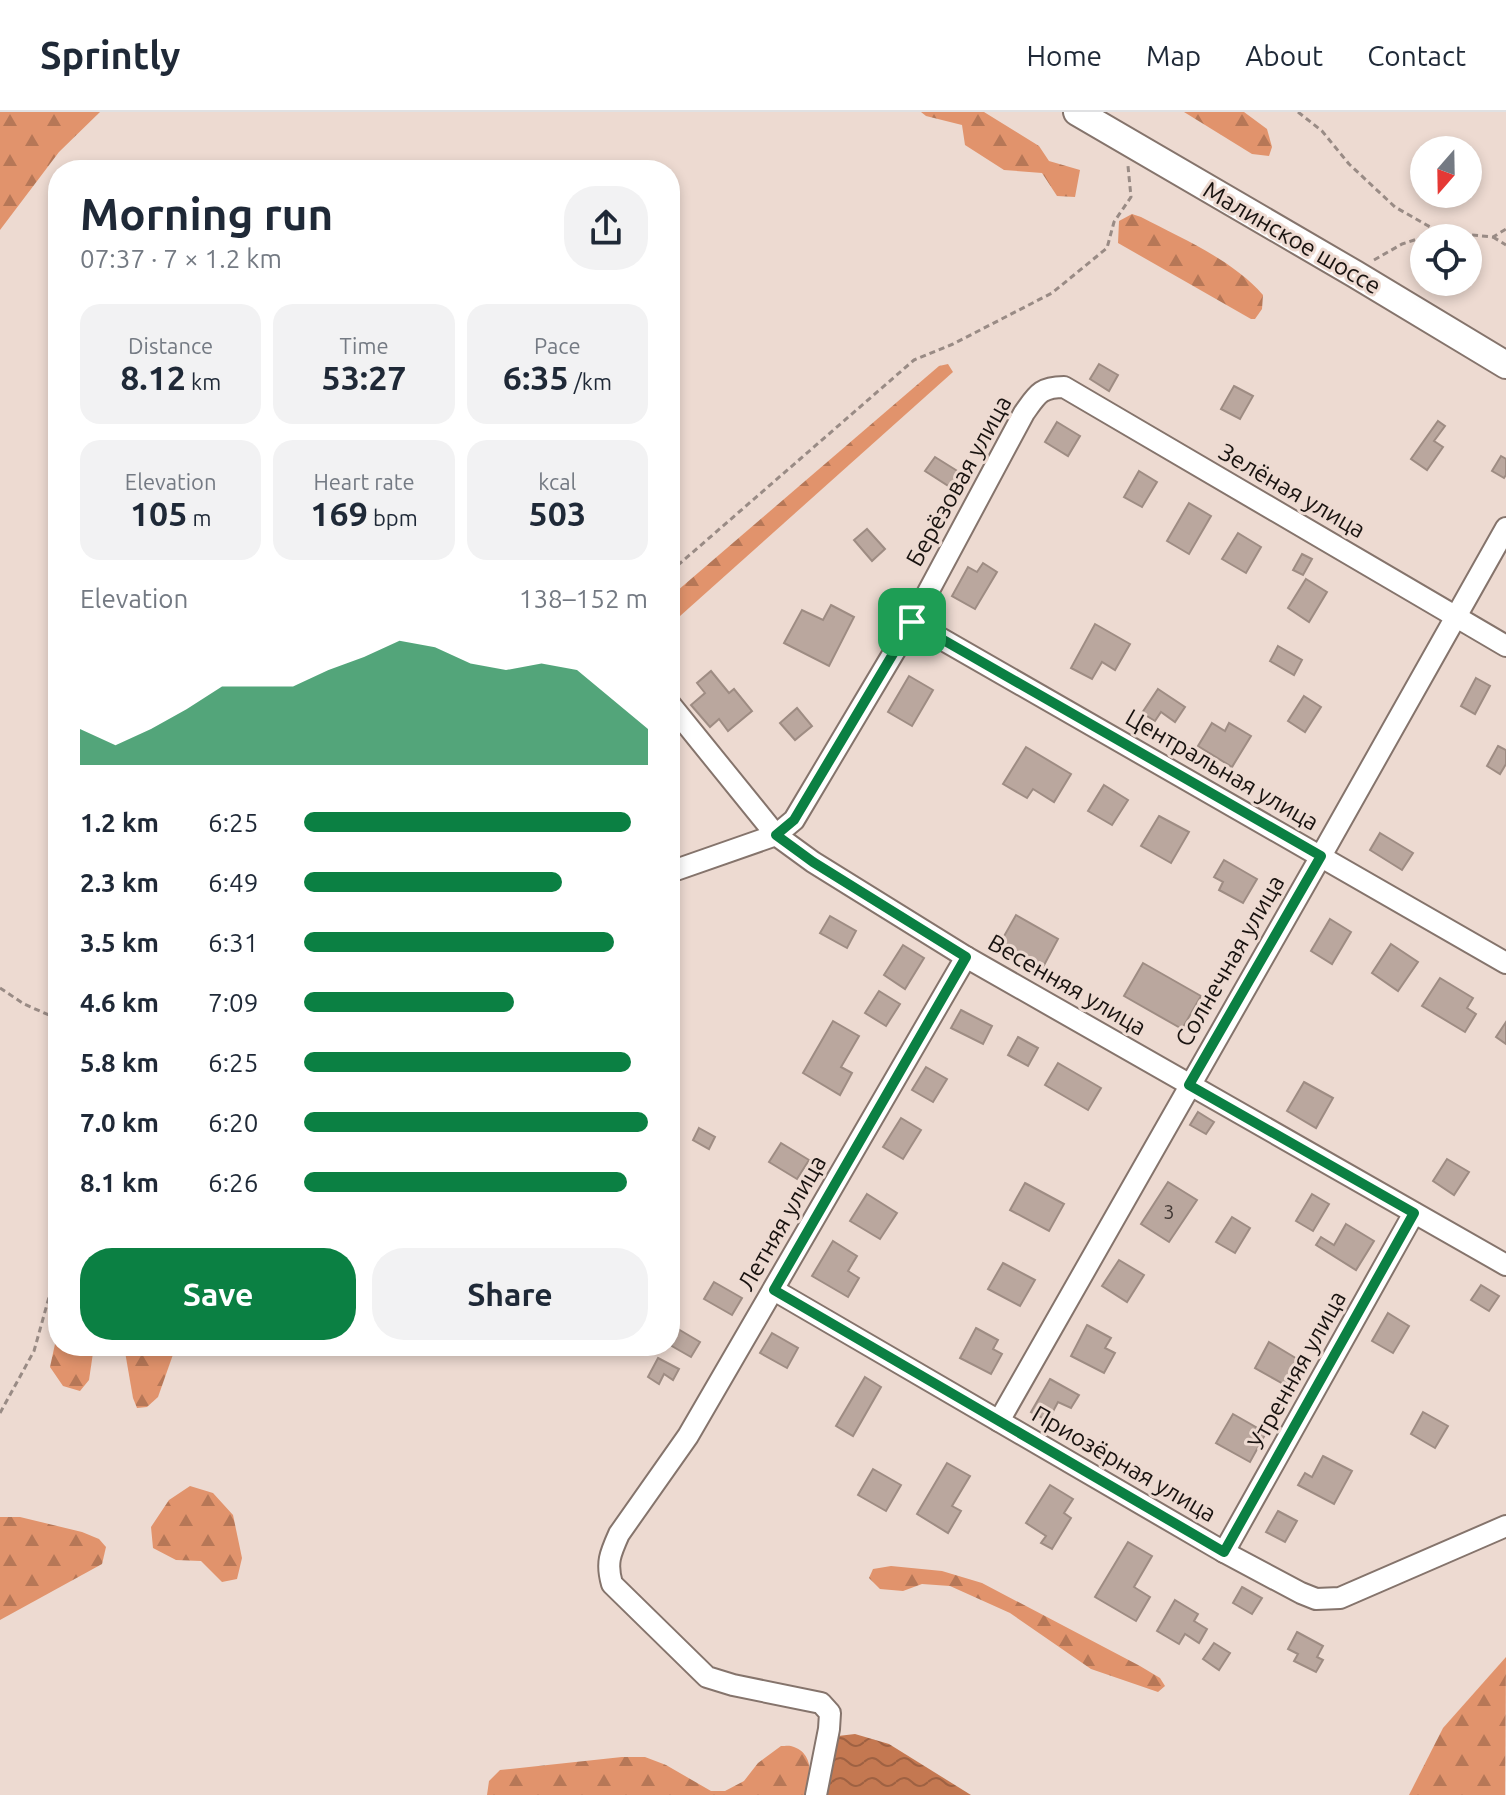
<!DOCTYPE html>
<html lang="en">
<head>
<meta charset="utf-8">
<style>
  :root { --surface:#fff; --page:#f2f2f3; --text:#1f2937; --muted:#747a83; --line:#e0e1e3; --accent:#0b8043 }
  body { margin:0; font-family:Ubuntu,sans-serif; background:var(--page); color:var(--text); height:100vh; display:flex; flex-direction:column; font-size:30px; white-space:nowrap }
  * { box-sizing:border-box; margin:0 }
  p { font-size:26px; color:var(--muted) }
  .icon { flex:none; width:44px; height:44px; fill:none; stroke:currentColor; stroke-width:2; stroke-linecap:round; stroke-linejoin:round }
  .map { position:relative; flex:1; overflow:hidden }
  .drawer { position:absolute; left:48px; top:48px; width:632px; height:1196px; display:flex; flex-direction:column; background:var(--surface); border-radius:32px; box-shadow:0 4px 12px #0003 }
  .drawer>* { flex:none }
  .needle { width:52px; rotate:200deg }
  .tools { position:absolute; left:1410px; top:24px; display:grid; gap:16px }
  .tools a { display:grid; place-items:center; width:72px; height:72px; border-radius:50%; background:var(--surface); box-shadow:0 4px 12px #0003; font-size:40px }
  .pin { position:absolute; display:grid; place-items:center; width:68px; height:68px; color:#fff; margin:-34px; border-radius:16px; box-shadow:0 4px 12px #0006 }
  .round { display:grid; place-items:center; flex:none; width:84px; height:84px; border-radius:32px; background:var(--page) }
  .summary { display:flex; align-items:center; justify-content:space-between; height:136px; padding:0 32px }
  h1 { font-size:44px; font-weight:600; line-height:60px }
  .stats { display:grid; grid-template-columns:repeat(3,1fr); gap:12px; height:136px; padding:8px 32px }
  .stats div { display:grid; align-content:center; border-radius:20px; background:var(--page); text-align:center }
  .stats b { font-size:34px; font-weight:600 }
  .stats small { font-size:22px; font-weight:400 }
  .stats p { font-size:22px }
  .chart { height:224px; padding:16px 32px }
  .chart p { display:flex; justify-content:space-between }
  .chart svg { width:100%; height:144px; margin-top:8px; fill:var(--accent); opacity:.7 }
  .button { display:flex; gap:16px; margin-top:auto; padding:16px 32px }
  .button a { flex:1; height:92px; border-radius:32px; background:var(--accent); color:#fff; font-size:32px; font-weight:600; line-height:92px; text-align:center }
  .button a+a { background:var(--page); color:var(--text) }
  ul { padding:0 32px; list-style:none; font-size:26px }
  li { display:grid; grid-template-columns:128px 96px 1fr; align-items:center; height:60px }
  li i { height:20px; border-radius:10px; background:var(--accent) }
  header { display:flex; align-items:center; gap:48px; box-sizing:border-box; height:112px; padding:0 40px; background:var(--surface); border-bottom:2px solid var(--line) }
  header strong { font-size:38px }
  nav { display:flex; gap:44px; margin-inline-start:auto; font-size:28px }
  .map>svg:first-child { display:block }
  .forest { fill:url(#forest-firs) }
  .water { fill:url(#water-waves) }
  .building { fill:#baa79e; stroke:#9e8c83; stroke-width:2 }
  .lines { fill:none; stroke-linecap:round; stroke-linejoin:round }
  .minor-casing { stroke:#85746c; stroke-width:24 }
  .major-casing { stroke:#85746c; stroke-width:30 }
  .path { stroke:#998b85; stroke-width:3; stroke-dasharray:6 4; stroke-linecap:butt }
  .minor { stroke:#fff; stroke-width:20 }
  .major { stroke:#fff; stroke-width:26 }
  .route-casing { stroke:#fff; stroke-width:16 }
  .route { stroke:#0b8043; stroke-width:10 }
  .labels { text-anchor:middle; stroke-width:6; stroke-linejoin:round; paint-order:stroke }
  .number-label { font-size:20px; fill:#413834 }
  .street-label { font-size:24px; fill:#191310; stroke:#eddad1 }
</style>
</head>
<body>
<header>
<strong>Sprintly</strong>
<nav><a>Home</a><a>Map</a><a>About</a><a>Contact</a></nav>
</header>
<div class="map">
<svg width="1506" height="1683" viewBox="0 0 1506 1683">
  <defs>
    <pattern id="forest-firs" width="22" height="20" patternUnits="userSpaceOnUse" patternTransform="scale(2)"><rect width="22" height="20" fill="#e1936c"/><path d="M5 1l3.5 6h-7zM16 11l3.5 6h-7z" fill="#b67757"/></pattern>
    <pattern id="water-waves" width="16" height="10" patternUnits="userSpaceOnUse" patternTransform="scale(2)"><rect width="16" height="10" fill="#c47851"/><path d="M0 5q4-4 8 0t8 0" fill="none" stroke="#9e6142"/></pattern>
  </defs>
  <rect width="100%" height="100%" fill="#eddad1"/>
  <g class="forest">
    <path d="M0 0H100L59 40 0 118Z"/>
    <path d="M921 0H984L1039 34 1049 49 1080 58 1075 85 1057 84 1042 61 1004 58 965 33 962 13 926 4Z"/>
    <path d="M1184 0H1244L1267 17 1272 35 1269 44 1252 42Z"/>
    <path d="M1132 102 1141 105C1181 126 1233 148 1263 183L1262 197 1255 207H1251L1118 131 1119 109Z"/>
    <path d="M948 252 953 260 670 513V485L939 254Z"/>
    <path d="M58 1228V1234H94L89 1268 80 1279 63 1274 50 1255 55 1232Z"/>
    <path d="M124 1234H176L158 1285 147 1295 137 1296 133 1286Z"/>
    <path d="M190 1374 213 1381 233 1403 242 1446 237 1467 222 1470 201 1449 176 1448 153 1436 151 1415 169 1388Z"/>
    <path d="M0 1405H20L82 1420 99 1427 106 1435 102 1452 0 1508Z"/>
    <path d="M891 1454 942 1459 982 1471 1140 1554 1160 1566 1165 1574 1158 1580 1091 1557 1010 1501 950 1474 922 1472 903 1479 880 1477 869 1466 873 1457Z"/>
    <path d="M1506 1545 1505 1683H1409L1443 1616Z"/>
    <path d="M781 1634C785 1634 790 1633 794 1635 814 1642 811 1666 808 1683H487L489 1669 500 1658 622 1645H645L666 1653 711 1679H725L744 1669 758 1651Z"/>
  </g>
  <path class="water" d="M855 1622 889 1632 971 1683H821L827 1649 838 1624Z"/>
  <g class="building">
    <path d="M1099 252 1118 263 1109 279 1090 267Z"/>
    <path d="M1234 274 1253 284 1240 307 1221 297Z"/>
    <path d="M1438 309 1445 314 1434 329 1443 335 1427 358 1411 347Z"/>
    <path d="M1057 310 1080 324 1068 344 1045 330Z"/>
    <path d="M1501 344 1506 347V363L1504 366 1492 359Z"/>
    <path d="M935 345 959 360 950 375 925 359Z"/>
    <path d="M1139 359 1157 370 1142 395 1124 385Z"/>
    <path d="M1189 391 1211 404 1189 442 1167 429Z"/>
    <path d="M867 417 885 437 872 449 854 428Z"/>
    <path d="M1238 421 1261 435 1246 461 1222 447Z"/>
    <path d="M1302 442 1312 447 1303 463 1293 458Z"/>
    <path d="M983 451 997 460 975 497 952 484 968 455 977 460Z"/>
    <path d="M1306 467 1327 480 1309 510 1288 496Z"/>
    <path d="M831 493 854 505 829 554 784 531 802 498 823 508Z"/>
    <path d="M1095 512 1130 532 1115 558 1102 550 1092 567 1071 556Z"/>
    <path d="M1278 534 1302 548 1294 563 1270 549Z"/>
    <path d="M711 559 729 581 734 577 752 599 728 619 719 607 710 615 691 593 705 581 697 571Z"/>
    <path d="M909 564 933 578 912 614 888 600Z"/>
    <path d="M1476 566 1490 574 1475 602 1461 594Z"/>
    <path d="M1158 577 1185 595 1175 610 1161 600 1155 609 1142 601Z"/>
    <path d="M1304 584 1321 595 1305 620 1288 609Z"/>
    <path d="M797 596 812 614 795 628 780 611Z"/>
    <path d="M1212 611 1225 619 1229 611 1251 624 1232 655 1198 634Z"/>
    <path d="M1498 634 1506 638V652L1500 662 1487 654Z"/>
    <path d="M1026 635 1071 662 1054 690 1033 677 1027 686 1003 672Z"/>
    <path d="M1104 673 1128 688 1112 713 1088 699Z"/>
    <path d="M1159 704 1189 720 1171 751 1141 734Z"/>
    <path d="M1380 721 1413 741 1402 758 1370 738Z"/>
    <path d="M1224 748 1257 767 1243 791 1219 778 1223 770 1214 765Z"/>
    <path d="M1016 803 1058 827 1042 857 999 833Z"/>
    <path d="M830 804 856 819 847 836 820 821Z"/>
    <path d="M1330 807 1351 820 1332 852 1311 839Z"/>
    <path d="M1391 832 1418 850 1398 879 1372 861Z"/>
    <path d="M903 833 924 846 905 877 884 863Z"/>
    <path d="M1143 851 1201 884 1182 917 1124 884Z"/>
    <path d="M1440 866 1473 886 1467 896 1476 902 1465 920 1422 894Z"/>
    <path d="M879 879 900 892 886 914 865 901Z"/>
    <path d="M961 898 992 914 983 932 951 916Z"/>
    <path d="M833 909 859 924 841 955 852 961 840 983 803 961Z"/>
    <path d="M1506 910V932L1496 925Z"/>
    <path d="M1018 925 1038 936 1028 954 1008 943Z"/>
    <path d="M1058 951 1101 976 1088 998 1045 973Z"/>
    <path d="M926 955 947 967 933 990 912 978Z"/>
    <path d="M1304 970 1333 986 1316 1016 1287 999Z"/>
    <path d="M1198 1000 1214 1010 1206 1022 1190 1013Z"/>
    <path d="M901 1006 921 1018 903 1047 883 1035Z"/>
    <path d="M699 1016 715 1025 709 1037 693 1028Z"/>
    <path d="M781 1031 809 1048 797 1067 769 1050Z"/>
    <path d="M1447 1047 1469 1060 1454 1083 1433 1069Z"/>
    <path d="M1168 1070 1197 1088 1169 1130 1141 1112Z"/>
    <path d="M1025 1071 1064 1092 1049 1119 1010 1098Z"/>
    <path d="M867 1082 897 1101 880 1127 850 1109Z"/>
    <path d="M1312 1082 1329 1092 1313 1119 1296 1109Z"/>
    <path d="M1232 1105 1250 1116 1235 1141 1216 1130Z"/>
    <path d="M1346 1112 1374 1129 1356 1158 1316 1133 1321 1125 1334 1133Z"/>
    <path d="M833 1129 857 1144 848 1159 859 1166 848 1185 812 1164Z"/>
    <path d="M1119 1148 1144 1163 1127 1190 1102 1174Z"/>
    <path d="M1003 1151 1035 1168 1020 1194 988 1177Z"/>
    <path d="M714 1170 742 1186 732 1203 704 1187Z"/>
    <path d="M1481 1173 1499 1184 1489 1199 1471 1188Z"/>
    <path d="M1388 1201 1409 1214 1393 1241 1372 1229Z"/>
    <path d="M1087 1213 1111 1226 1105 1236 1115 1241 1104 1261 1071 1244Z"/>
    <path d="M673 1214 700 1230 691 1245 670 1233V1219Z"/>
    <path d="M976 1216 998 1228 993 1237 1002 1242 991 1262 960 1246Z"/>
    <path d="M772 1221 798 1236 787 1256 760 1241Z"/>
    <path d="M1269 1230 1299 1248 1285 1273 1255 1256Z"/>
    <path d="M658 1246 679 1257 673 1268 664 1262 659 1272 648 1265Z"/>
    <path d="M865 1265 881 1275 853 1324 836 1314Z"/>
    <path d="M1050 1267 1079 1283 1071 1296 1058 1290 1048 1309 1031 1300Z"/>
    <path d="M1423 1300 1448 1314 1435 1336 1411 1322Z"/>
    <path d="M1233 1302 1266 1321 1250 1350 1216 1331Z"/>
    <path d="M1323 1344 1352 1359 1334 1392 1298 1373 1305 1361 1312 1365Z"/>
    <path d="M947 1351 970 1364 952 1394 961 1399 948 1421 917 1402Z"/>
    <path d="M873 1357 901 1373 886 1399 858 1383Z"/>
    <path d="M1050 1373 1073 1387 1064 1401 1071 1406 1052 1437 1041 1431 1046 1424 1026 1411Z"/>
    <path d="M1278 1399 1297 1409 1285 1430 1266 1420Z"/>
    <path d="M1128 1430 1152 1444 1134 1475 1150 1485 1136 1509 1095 1485Z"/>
    <path d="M1242 1475 1262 1486 1252 1502 1233 1491Z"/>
    <path d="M1175 1488 1198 1502 1194 1509 1207 1517 1199 1531 1185 1522 1179 1532 1157 1519Z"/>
    <path d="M1297 1520 1323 1534 1317 1545 1323 1548 1316 1560 1294 1549 1298 1542 1288 1537Z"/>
    <path d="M1214 1531 1230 1541 1219 1558 1203 1547Z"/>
  </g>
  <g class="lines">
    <defs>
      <g id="minor">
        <path d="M912 510 1506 851"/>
        <path d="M670 592 776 723 813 750 966 845 1506 1153"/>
        <path d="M670 760 776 723 794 708 912 510 1024 301C1037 283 1040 275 1064 275L1506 534"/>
        <path d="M774 1178 1224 1440 1301 1481 1316 1487 1340 1486 1506 1414"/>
        <path d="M999 1309 1321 744 1506 416"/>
        <path d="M1224 1440 1414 1101"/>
        <path d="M816 1683 829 1617 830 1601 821 1591 733 1573 707 1565 612 1472C606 1451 610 1442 619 1422L688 1324 966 845"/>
      </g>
      <path id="major" d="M1077 0 1355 162 1506 253"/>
    </defs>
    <use href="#minor" class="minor-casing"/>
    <use href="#major" class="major-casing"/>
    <g class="path">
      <path d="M1298 0 1322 19 1349 52 1395 95 1439 120 1493 125 1506 117"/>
      <path d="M1493 125 1506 133"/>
      <path d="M1374 148 1402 132 1439 120"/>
      <path d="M670 460 914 248 953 232 1052 181 1107 136 1114 110 1131 85 1128 54"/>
      <path d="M58 830 55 840 58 896"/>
      <path d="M0 876 24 892 58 907"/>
      <path d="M0 1301 34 1239 58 1153"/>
    </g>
    <use href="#minor" class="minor"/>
    <use href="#major" class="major"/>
  </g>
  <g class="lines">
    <defs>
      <path id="route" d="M912 510 1321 744 1189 973 1414 1101 1224 1440 774 1178 966 845 813 750 776 723 794 708Z"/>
    </defs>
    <use href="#route" class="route-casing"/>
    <use href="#route" class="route"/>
  </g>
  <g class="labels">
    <g class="number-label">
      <text x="1169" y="1107">3</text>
    </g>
    <g class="street-label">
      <text transform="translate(1292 126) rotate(30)" y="8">Малинское шоссе</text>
      <text transform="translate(959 369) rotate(-61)" y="8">Берёзовая улица</text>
      <text transform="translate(1292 379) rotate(30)" y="8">Зелёная улица</text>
      <text transform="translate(1222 658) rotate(30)" y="8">Центральная улица</text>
      <text transform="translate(1230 849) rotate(-60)" y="8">Солнечная улица</text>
      <text transform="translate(1067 873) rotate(30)" y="8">Весенняя улица</text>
      <text transform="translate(782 1111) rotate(-60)" y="8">Летняя улица</text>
      <text transform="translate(1297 1258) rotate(-61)" y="8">Утренняя улица</text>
      <text transform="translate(1124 1352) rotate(30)" y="8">Приозёрная улица</text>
    </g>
  </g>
</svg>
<div class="tools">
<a><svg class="needle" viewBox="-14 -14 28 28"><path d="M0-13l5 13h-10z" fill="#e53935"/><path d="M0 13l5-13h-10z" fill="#747a83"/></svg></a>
<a><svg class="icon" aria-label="locate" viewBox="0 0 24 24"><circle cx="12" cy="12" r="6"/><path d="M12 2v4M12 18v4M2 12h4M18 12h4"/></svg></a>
</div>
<div class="pin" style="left:912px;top:510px;background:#1e9e55"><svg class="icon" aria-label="arrive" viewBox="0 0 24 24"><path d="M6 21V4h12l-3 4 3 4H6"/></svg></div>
<section class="drawer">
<div class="summary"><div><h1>Morning run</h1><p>07:37 · 7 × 1.2 km</p></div><a class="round"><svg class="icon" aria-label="share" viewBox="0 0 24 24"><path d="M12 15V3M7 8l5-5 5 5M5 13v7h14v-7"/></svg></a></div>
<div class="stats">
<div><p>Distance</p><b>8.12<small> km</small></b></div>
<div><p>Time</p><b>53:27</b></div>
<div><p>Pace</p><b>6:35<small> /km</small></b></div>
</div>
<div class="stats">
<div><p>Elevation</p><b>105<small> m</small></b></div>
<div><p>Heart rate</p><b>169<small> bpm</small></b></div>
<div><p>kcal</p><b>503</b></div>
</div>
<div class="chart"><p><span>Elevation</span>138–152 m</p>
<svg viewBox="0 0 160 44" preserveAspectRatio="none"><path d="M0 44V33L10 38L20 33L30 27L40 20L50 20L60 20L70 15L80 11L90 6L100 8L110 13L120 15L130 13L140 15L150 24L160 33V44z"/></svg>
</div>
<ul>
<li><b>1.2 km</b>6:25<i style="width:95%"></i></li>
<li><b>2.3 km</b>6:49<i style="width:75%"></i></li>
<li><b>3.5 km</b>6:31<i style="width:90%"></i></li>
<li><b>4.6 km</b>7:09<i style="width:61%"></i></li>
<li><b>5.8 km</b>6:25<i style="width:95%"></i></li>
<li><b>7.0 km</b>6:20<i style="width:100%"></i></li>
<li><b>8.1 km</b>6:26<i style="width:94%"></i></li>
</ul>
<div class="button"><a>Save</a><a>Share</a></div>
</section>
</div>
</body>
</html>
